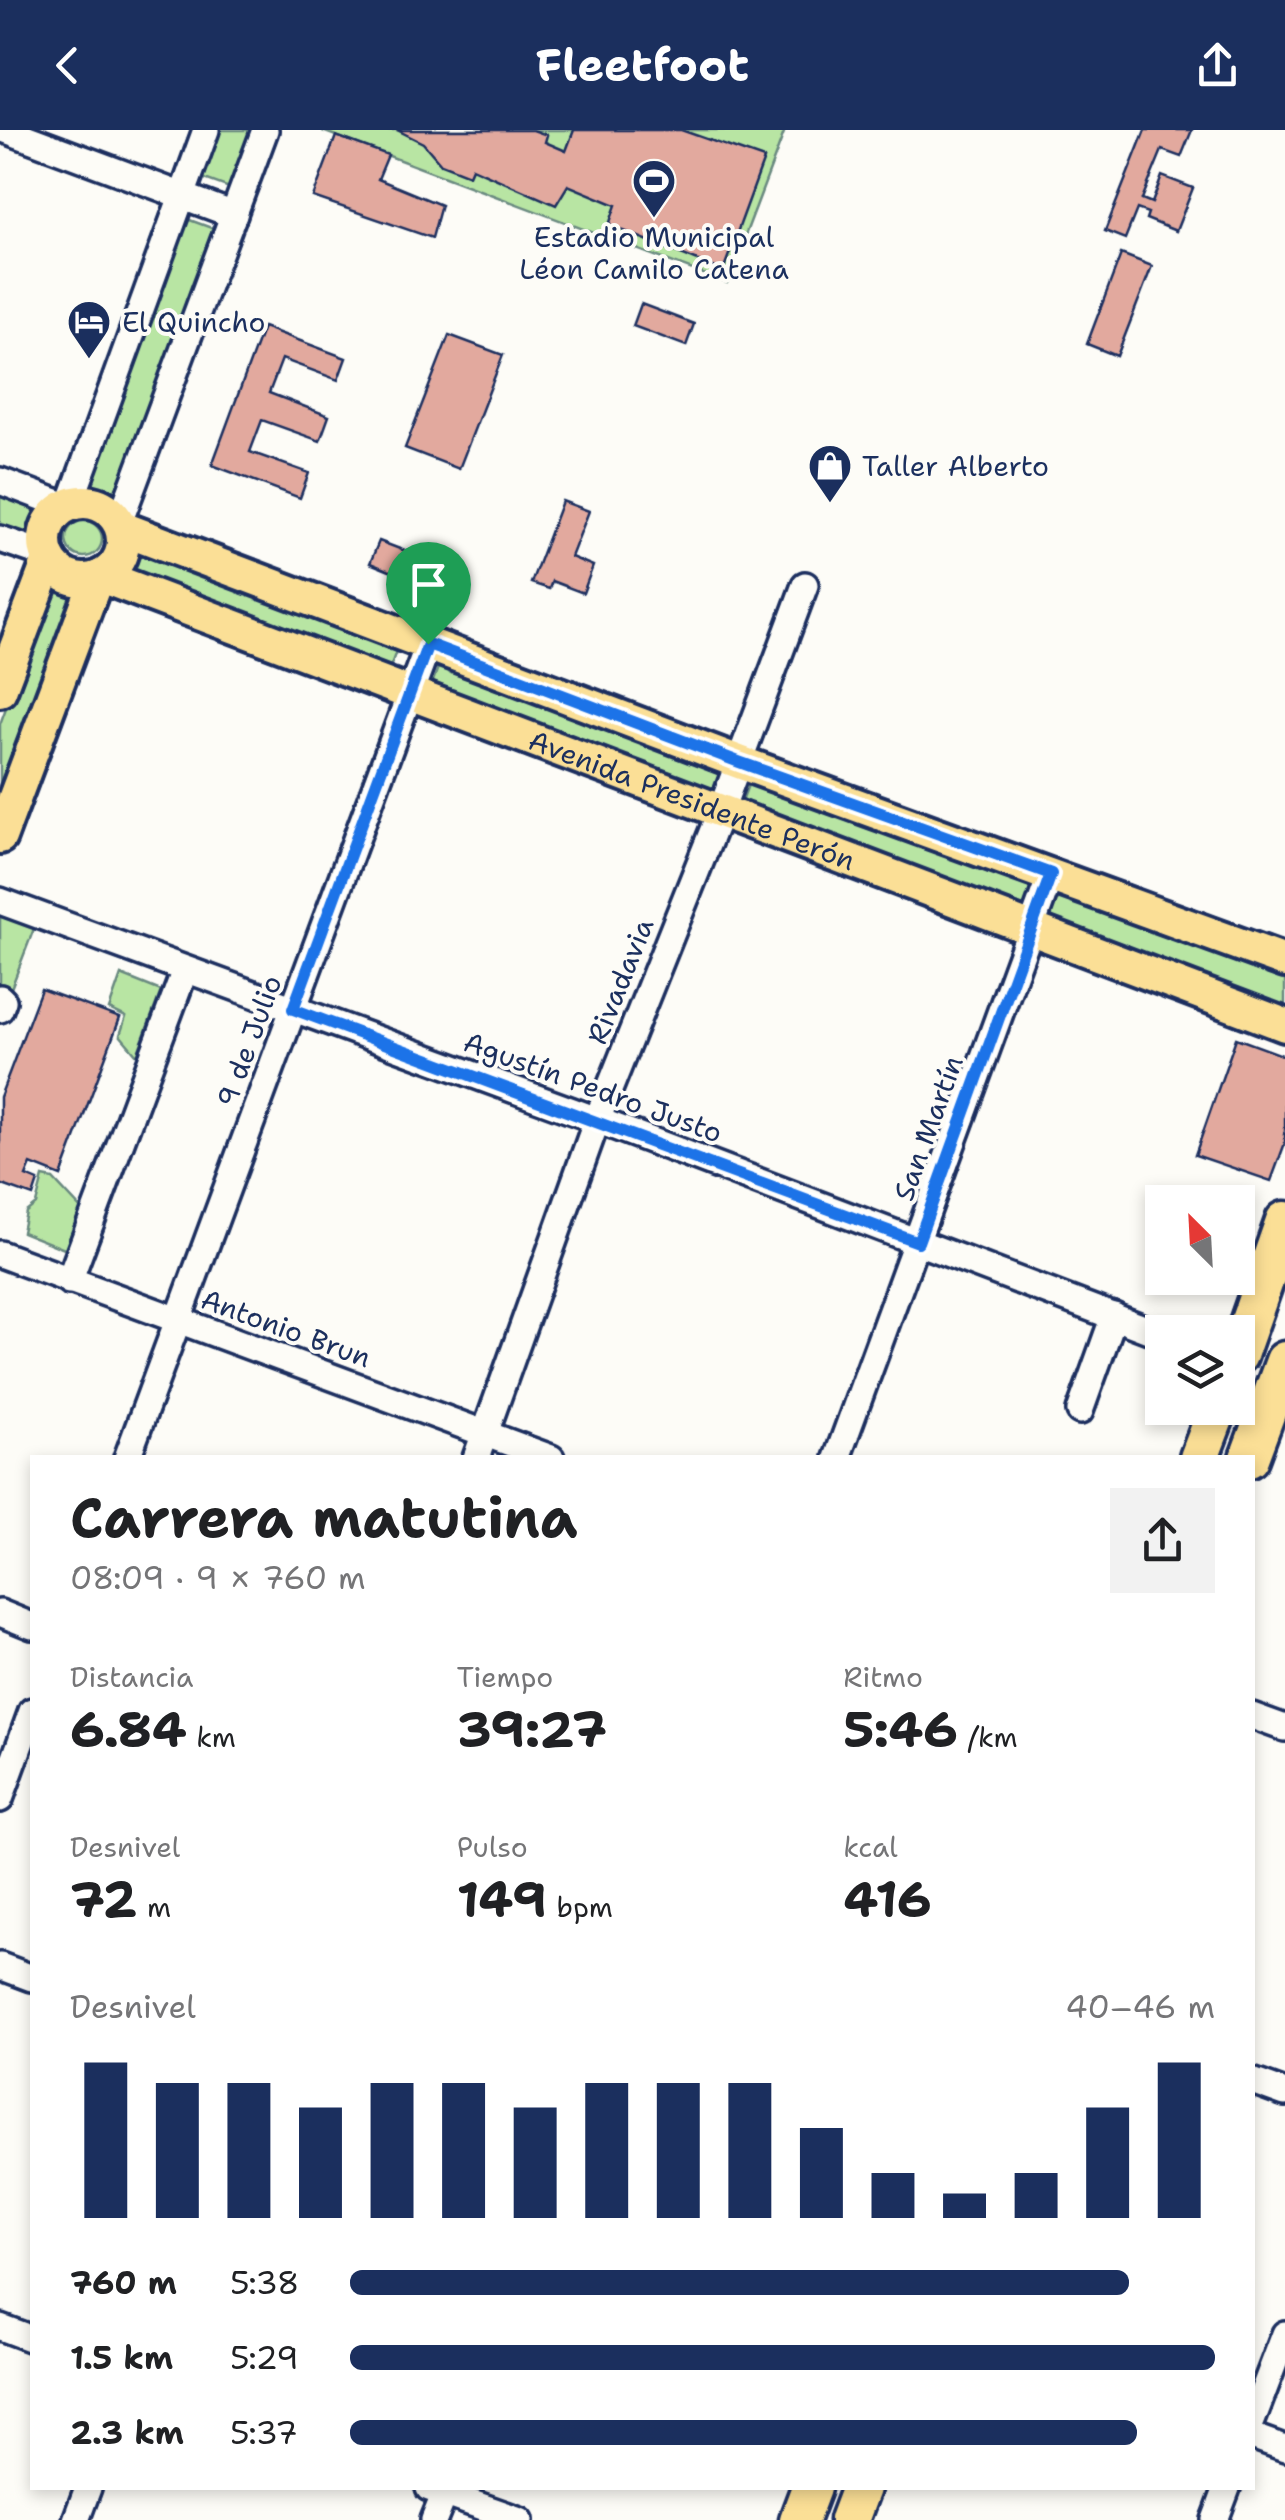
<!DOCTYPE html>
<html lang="es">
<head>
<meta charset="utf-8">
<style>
  :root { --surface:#fff; --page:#f2f2f2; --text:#202124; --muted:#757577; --accent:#1b2f5e }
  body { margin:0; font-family:"Shantell Sans",sans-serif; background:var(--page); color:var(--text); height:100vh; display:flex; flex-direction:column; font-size:38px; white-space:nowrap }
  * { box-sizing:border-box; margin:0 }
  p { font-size:32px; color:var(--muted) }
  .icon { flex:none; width:55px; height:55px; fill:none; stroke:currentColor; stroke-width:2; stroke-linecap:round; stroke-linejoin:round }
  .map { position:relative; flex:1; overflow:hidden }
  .side { position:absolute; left:30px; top:1325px; width:1225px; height:1035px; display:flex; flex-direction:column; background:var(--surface); border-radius:0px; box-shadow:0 5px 15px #0003 }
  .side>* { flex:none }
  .needle { width:65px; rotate:336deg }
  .tools { position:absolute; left:1145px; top:1055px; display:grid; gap:20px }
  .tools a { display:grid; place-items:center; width:110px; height:110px; border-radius:0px; background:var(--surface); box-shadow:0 5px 15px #0003; font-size:50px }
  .pin { position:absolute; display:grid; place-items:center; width:85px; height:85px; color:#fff; margin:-102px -42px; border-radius:50% 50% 50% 0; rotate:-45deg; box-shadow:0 0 10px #0007 }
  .pin .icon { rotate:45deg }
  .round { display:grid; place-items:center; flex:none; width:105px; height:105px; border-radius:0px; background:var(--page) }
  .headline { display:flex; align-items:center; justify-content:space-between; height:170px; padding:0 40px }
  h1 { font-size:55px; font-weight:700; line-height:75px }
  .figures { display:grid; grid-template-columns:repeat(3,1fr); gap:15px; height:170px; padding:10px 40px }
  .figures div { display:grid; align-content:center }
  .figures b { font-size:50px; font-weight:700 }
  .figures small { font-size:28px; font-weight:400 }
  .figures p { font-size:28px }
  .chart { height:280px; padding:20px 40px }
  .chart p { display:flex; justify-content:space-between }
  .chart svg { width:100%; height:180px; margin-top:10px; stroke:var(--accent); stroke-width:6 }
  ul { padding:0 40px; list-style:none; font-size:32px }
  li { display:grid; grid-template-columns:160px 120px 1fr; align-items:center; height:75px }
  li i { height:25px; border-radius:12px; background:var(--accent) }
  header { display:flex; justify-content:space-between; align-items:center; height:130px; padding:0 40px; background:var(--accent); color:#fff; font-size:45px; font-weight:700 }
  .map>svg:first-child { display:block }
  .green { fill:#b8e5a3; stroke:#6a8a80; stroke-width:2.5 }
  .building { fill:#e2a99e; stroke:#1b2f5e; stroke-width:2.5 }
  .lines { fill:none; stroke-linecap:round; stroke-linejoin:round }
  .minor-casing { stroke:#1b2f5e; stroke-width:32 }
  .major-casing { stroke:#1b2f5e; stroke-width:40 }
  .highway-casing { stroke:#1b2f5e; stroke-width:45 }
  .minor { stroke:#fdfcf7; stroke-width:25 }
  .major { stroke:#fbdf96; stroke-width:32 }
  .highway { stroke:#fbdf96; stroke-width:38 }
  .route-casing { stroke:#fff; stroke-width:20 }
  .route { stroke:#1a73e8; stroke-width:12 }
  .labels { text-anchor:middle; stroke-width:8; stroke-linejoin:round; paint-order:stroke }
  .poi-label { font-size:28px; fill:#1b2f5e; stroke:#fdfcf7; text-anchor:start }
  .street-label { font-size:28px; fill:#1b2f5e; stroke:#fdfcf7 }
</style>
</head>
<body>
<header><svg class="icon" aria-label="back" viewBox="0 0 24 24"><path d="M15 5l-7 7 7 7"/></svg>Fleetfoot<svg class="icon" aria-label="share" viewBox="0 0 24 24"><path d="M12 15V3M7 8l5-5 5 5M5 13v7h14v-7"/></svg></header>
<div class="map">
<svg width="1285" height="2390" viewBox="0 0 1285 2390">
  <rect width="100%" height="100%" fill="#fdfcf7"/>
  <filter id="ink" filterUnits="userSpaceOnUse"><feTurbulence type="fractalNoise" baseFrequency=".01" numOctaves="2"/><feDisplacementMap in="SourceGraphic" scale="20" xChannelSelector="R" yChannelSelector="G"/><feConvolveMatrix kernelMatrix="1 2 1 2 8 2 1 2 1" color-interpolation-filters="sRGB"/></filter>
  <g filter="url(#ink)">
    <g class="green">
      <path d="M220 0H254L232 59 202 48Z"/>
      <path d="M320 0H785L727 153Z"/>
      <path d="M187 89 217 100 117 369 87 359Z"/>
      <path d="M0 361 47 378 36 408 0 395Z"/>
      <circle cx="84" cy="409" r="18"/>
      <path d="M131 417 398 516 388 543 121 444Z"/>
      <path d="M53 452 83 463 0 686V594Z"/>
      <path d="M440 532 726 637 715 667 429 562Z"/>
      <path d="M751 647 1037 752 1026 781 740 676Z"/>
      <path d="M1056 763 1285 847V880L1045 792Z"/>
      <path d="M0 782 35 796 0 887Z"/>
      <path d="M121 845 161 861 137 925 120 905 126 887 109 879Z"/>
      <path d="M43 1047 53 1049 82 1080 67 1120 22 1102 26 1082 36 1074Z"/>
    </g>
    <g class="building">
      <path d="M397 0H533L547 5 545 12 566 21 574 0H681L764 29 723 141 609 95 616 75 568 55 556 75 472 38 469 45 441 34 423 13Z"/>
      <path d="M1145 0H1192L1181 27 1162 20 1142 69 1152 73 1162 46 1193 58 1176 101 1146 89 1148 83 1137 79 1125 109 1105 101Z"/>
      <path d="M336 6 388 25 378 49 441 75 432 108 313 67Z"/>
      <path d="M1121 124 1152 136 1117 226 1087 214Z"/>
      <path d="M641 174 694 194 686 216 633 196Z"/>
      <path d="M263 197 346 228 338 250 282 229 269 263 329 286 320 311 262 290 250 322 309 343 300 368 212 335Z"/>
      <path d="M449 205 503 225 459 339 405 318Z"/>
      <path d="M562 371 589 381 571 427 593 436 583 463 552 451 549 459 531 453Z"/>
      <path d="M379 411 426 429 417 452 370 433Z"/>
      <path d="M41 859 120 888 61 1046 31 1034 26 1046 38 1051 33 1066 0 1054V967Z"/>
      <path d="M1236 908 1285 926V1013L1271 1051 1195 1025Z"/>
    </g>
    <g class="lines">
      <defs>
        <g id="minor">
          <path d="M6 0 234 85"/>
          <path d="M0 351 66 376"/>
          <path d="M70 374 206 0"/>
          <path d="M119 393 265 0"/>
          <path d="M0 409 47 425"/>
          <path d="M0 771 597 990 1162 1205"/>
          <path d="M0 868 3 871 0 879"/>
          <path d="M0 1124 551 1328"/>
          <path d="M69 1151 185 840"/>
          <path d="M1080 1281 1114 1186"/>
          <path d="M127 1328 428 515"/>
          <path d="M476 1328 597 990 721 680 805 455"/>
          <path d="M837 1328 1051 744"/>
          <path d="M0 1483 32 1496"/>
          <path d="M1252 1586 1285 1598"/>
          <path d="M0 1669 32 1581"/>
          <path d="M0 1836 32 1848"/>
          <path d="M1252 1951 1285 1963"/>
          <path d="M0 2197 32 2209"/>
          <path d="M1252 2291 1285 2204"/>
          <path d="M1252 2306 1285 2318"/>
          <path d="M429 2358 520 2390"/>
          <path d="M76 2390 88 2358"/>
          <path d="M434 2390 447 2358"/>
          <path d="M1215 2390 1227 2358"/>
        </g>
        <g id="major">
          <circle cx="84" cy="411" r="39"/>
          <path d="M122 398 739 632 1285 831"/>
          <path id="s1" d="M101 446 1285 895"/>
          <path d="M0 560 49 430"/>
          <path d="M0 707 97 448"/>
        </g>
        <g id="highway">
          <path d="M1238 1225 1285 1091"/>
          <path d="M1199 1328 1218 1278"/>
          <path d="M1249 1328 1285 1231"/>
          <path d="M799 2390 811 2358"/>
          <path d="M849 2390 861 2358"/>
        </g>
      </defs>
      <use href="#minor" class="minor-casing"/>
      <use href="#major" class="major-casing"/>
      <use href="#highway" class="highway-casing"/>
      <use href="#minor" class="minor"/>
      <use href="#major" class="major"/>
      <use href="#highway" class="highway"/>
    </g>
  </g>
  <g class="lines" filter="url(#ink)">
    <defs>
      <path id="route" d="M428 514 739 632 1051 744 918 1112 293 879Z"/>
    </defs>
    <use href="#route" class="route-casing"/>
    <use href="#route" class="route"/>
  </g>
  <defs>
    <symbol id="stadium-pin" viewBox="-11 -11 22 30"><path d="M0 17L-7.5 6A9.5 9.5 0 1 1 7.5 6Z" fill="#1b2f5e" stroke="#fdfcf7"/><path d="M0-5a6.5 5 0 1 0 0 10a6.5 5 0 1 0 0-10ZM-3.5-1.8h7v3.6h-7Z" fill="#fff"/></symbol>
    <symbol id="hotel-pin" viewBox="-11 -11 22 30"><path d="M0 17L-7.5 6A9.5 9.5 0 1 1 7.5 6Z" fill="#1b2f5e" stroke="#fdfcf7"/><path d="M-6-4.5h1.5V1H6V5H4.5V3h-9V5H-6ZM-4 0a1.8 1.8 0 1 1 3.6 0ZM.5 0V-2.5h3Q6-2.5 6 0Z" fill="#fff"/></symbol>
    <symbol id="shop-pin" viewBox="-11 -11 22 30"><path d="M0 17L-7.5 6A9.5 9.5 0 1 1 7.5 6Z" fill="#1b2f5e" stroke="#fdfcf7"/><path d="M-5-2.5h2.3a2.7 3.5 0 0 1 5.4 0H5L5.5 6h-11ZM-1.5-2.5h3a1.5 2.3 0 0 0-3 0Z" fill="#fff"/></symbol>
  </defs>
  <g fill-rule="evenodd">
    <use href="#stadium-pin" x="629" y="26" width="50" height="68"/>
    <use href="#hotel-pin" x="64" y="167" width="50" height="68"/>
    <use href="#shop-pin" x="805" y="311" width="50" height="68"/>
  </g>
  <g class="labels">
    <g class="poi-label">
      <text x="654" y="117" text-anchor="middle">Estadio Municipal<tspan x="654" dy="32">Léon Camilo Catena</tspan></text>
      <text x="122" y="202">El Quincho</text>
      <text x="862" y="346">Taller Alberto</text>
    </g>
    <g class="street-label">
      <text dy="10" stroke="none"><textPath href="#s1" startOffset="632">Avenida Presidente Perón</textPath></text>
      <text transform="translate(620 851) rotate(-68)" y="10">Rivadavia</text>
      <text transform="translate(249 911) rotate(-70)" y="10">9 de Julio</text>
      <text transform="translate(593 957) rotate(20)" y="10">Agustín Pedro Justo</text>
      <text transform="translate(928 998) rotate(-70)" y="10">San Martín</text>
      <text transform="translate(286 1198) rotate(20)" y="10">Antonio Brun</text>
    </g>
  </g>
</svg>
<div class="tools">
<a><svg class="needle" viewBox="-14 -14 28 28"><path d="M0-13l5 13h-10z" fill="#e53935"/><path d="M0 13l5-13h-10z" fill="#757577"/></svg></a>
<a><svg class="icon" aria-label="layers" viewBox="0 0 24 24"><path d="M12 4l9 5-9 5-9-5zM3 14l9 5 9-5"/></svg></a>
</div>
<div class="pin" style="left:428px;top:514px;background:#1e9e55"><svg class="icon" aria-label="arrive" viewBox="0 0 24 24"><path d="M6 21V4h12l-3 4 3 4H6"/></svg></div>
<section class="side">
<div class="headline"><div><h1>Carrera matutina</h1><p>08:09 · 9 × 760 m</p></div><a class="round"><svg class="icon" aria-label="share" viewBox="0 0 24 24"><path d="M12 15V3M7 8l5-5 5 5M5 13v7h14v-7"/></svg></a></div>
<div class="figures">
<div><p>Distancia</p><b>6.84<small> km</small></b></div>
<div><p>Tiempo</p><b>39:27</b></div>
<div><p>Ritmo</p><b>5:46<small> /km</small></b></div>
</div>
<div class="figures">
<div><p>Desnivel</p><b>72<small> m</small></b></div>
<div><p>Pulso</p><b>149<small> bpm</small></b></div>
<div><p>kcal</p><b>416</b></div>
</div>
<div class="chart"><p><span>Desnivel</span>40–46 m</p>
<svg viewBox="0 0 160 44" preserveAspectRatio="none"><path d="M5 44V6M15 44V11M25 44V11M35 44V17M45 44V11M55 44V11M65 44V17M75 44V11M85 44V11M95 44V11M105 44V22M115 44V33M125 44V38M135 44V33M145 44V17M155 44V6"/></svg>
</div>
<ul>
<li><b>760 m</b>5:38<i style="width:90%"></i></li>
<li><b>1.5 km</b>5:29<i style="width:100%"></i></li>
<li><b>2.3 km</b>5:37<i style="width:91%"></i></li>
</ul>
</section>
</div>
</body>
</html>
